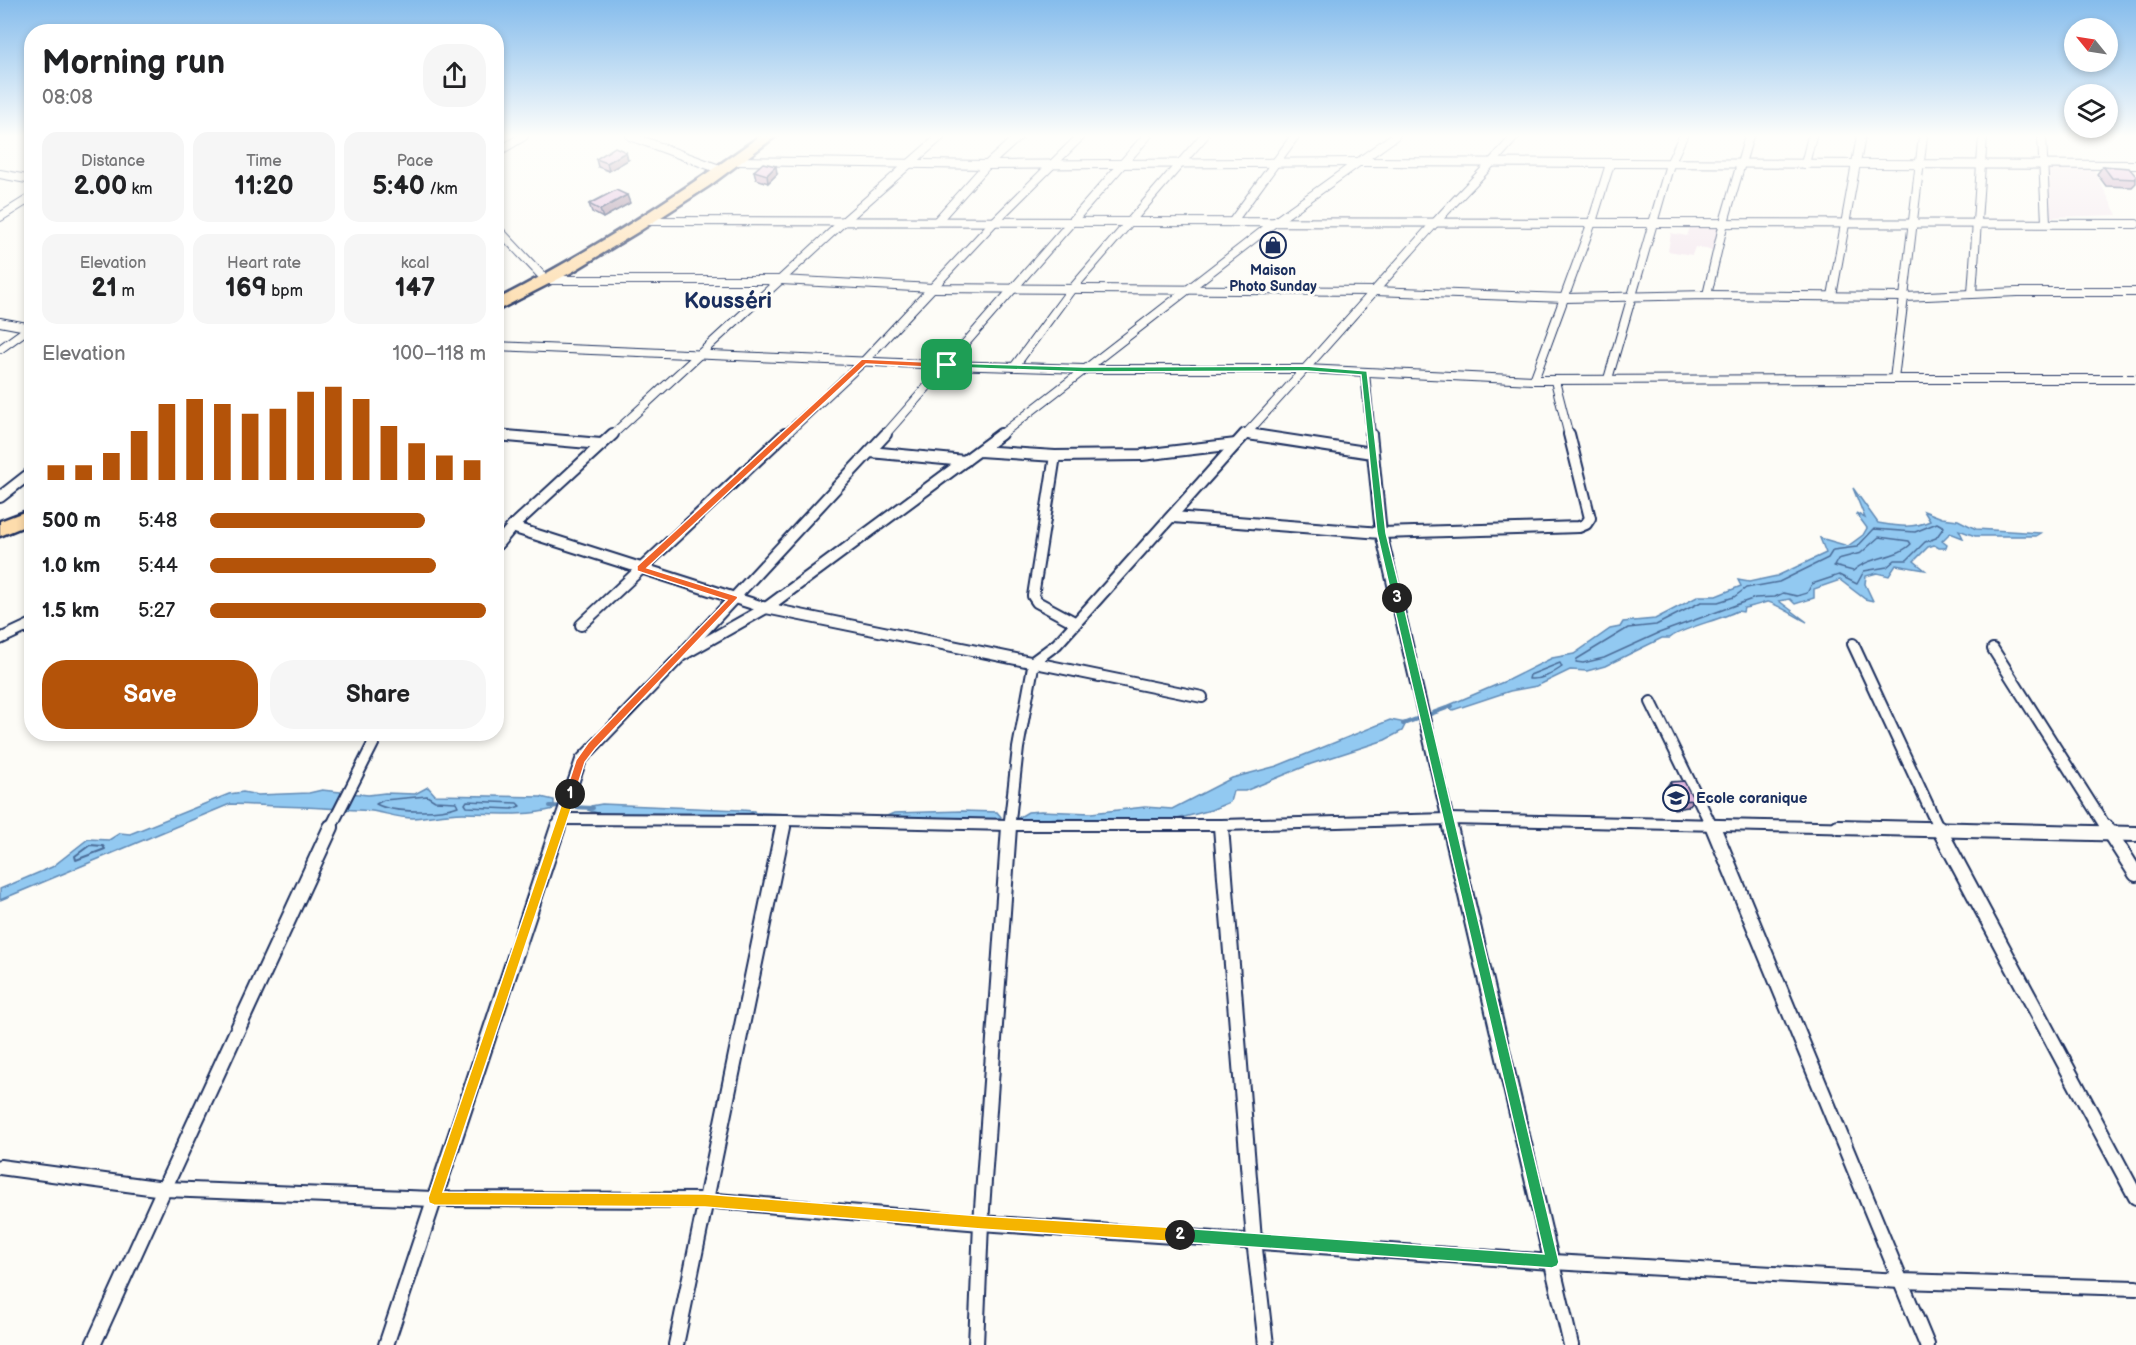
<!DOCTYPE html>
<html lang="en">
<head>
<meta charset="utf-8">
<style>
  :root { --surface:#fff; --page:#f6f6f6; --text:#202124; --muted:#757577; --accent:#b45309 }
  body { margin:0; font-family:"Balsamiq Sans",sans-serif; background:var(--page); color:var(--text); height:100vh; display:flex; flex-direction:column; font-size:22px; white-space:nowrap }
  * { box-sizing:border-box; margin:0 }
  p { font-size:20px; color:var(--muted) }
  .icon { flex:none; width:33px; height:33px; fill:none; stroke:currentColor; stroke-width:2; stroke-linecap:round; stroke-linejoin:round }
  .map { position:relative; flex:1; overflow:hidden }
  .side { position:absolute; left:24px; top:24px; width:480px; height:717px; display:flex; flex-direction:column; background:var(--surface); border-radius:24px; box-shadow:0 3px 9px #0003 }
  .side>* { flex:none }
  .needle { width:39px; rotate:300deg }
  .fabs { position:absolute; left:2064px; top:18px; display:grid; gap:12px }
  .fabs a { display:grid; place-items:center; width:54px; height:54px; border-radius:50%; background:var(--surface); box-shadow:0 3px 9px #0003; font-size:30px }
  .pin { position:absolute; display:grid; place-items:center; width:51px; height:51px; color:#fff; margin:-26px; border-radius:12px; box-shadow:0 3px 9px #0006 }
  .km { position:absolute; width:30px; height:30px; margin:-15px; border-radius:50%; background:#222; color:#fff; font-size:16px; line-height:30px; text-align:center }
  .round { display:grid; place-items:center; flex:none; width:63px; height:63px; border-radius:24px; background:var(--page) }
  .summary { display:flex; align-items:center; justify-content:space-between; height:102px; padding:0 18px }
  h1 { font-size:33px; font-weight:700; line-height:45px }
  .metrics { display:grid; grid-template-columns:repeat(3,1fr); gap:9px; height:102px; padding:6px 18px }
  .metrics div { display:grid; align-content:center; border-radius:15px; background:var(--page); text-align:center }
  .metrics b { font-size:26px; font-weight:700 }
  .metrics small { font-size:16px; font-weight:400 }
  .metrics p { font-size:16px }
  .chart { height:168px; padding:12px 18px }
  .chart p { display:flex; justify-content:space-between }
  .chart svg { width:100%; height:108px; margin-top:6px; stroke:var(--accent); stroke-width:6 }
  .button { display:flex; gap:12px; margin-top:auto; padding:12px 18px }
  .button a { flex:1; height:69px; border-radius:24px; background:var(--accent); color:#fff; font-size:24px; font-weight:700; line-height:69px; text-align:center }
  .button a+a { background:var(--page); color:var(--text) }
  ul { padding:0 18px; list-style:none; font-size:20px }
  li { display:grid; grid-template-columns:96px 72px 1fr; align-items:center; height:45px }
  li i { height:15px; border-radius:8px; background:var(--accent) }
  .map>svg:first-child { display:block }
  .built { fill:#f4e7ef }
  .water { fill:#92c9f1; stroke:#628bb6; stroke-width:1.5 }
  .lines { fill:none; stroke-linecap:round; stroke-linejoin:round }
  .shore-far1 { stroke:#4b6d99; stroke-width:1.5 }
  .shore { stroke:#4b6d99; stroke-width:2 }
  .stream { stroke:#628bb6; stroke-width:4 }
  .street-far2-casing { stroke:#1b2f5e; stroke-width:10 }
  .street-far1-casing { stroke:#1b2f5e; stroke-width:14 }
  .street-casing { stroke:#1b2f5e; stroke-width:18 }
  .highway-casing { stroke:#1b2f5e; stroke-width:5 }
  .street-far2 { stroke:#fdfcf7; stroke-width:8 }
  .street-far1 { stroke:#fdfcf7; stroke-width:10 }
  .street { stroke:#fdfcf7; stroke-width:14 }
  .highway { fill:#fddcac; fill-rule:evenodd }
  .wall { fill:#bf9cbd; stroke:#1b2f5e; stroke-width:1.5 }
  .shaded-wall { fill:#9b7f9a; stroke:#1b2f5e; stroke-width:1.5 }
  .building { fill:#deb5dc; stroke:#1b2f5e; stroke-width:1.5 }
  .split-1 { fill:#f0652b; stroke:#fff; stroke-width:1.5 }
  .split-2 { fill:#f5b400; stroke:#fff; stroke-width:1.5 }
  .split-3 { fill:#22a559; stroke:#fff; stroke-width:1.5 }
  .split-4 { fill:#22a559; stroke:#fff; stroke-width:1.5 }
  .labels { text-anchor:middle; stroke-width:6; stroke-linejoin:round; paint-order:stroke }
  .far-poi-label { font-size:14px; font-weight:bold; fill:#1b2f5e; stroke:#fdfcf7 }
  .poi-label { font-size:15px; font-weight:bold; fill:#1b2f5e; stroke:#fdfcf7; text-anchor:start }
  .far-town-label { font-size:22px; font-weight:bold; fill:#1b2f5e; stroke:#fdfcf7 }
</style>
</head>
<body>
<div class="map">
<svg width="2136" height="1345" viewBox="0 0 2136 1345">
  <rect width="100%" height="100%" fill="#fdfcf7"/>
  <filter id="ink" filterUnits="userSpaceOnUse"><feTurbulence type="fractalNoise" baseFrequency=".0167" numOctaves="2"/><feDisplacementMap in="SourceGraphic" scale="12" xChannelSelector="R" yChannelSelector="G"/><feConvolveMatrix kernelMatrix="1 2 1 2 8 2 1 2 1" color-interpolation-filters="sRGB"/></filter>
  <g filter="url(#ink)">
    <g class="built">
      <path d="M2045 167 2093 168 2117 215 2051 217Z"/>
      <path d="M1691 225 1720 226 1716 251 1695 247 1692 255 1668 251 1671 233 1687 236Z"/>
    </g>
    <g class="water">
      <path d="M1853 488 1878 523C1897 526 1912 529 1930 521L1924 511 1942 518 1958 520 1976 529 2041 533 2036 536H1975L1959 530 1963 538 1950 533 1942 541 1947 545 1946 548H1939L1934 545 1928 547 1914 561 1925 570 1896 565 1889 576 1877 573 1866 576 1865 584 1873 601 1865 599 1840 580 1814 589V598L1795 604 1790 599 1779 601 1807 622C1800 619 1772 601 1767 602 1759 604 1753 607 1744 608L1743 612 1737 611C1720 620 1681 628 1670 638H1662L1605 666 1587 671 1570 670 1537 686 1510 691 1453 710 1447 706 1508 680 1552 658 1574 654 1610 629 1620 627 1623 622 1655 619 1699 596H1716L1741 586 1738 580 1749 582 1777 576 1826 553 1820 538 1848 546 1863 535 1867 528 1856 513 1865 518Z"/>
      <path d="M1390 720 1406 723 1402 731 1385 740 1311 764 1245 791H1233L1230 802 1211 810 1177 819 1098 822 1058 818 1021 821 1018 818 1028 812 1041 811 1091 813 1145 807 1172 809 1232 778 1277 766Z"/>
      <path d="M428 787 435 795 541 797 554 800V809C523 817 494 813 463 813 446 813 429 817 413 818 398 818 386 813 372 811 325 807 277 806 230 804L0 900V889L52 867 88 839 109 840 120 833 130 834 229 794 243 792 258 795 309 793 322 790 368 795 385 793 415 794Z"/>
      <path d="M602 804 741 810 754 811 757 817 607 816 588 810 591 806Z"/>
      <path d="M962 811 997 812 1001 817 992 820 882 818 894 813Z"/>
    </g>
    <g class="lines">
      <g class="shore-far1">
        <path d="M1937 523 1944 527 1936 538 1925 542 1907 560H1895L1887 567 1864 571 1857 584 1839 575 1812 584 1807 593 1797 596 1783 593 1775 597 1755 598 1659 633 1604 658 1583 663 1576 662 1577 659 1628 628 1656 625 1701 602H1718L1734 597 1746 588 1779 582 1828 558 1833 550 1857 547 1874 529 1915 532Z"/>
        <path d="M1879 537 1909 541 1911 544C1896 559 1869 556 1853 571L1834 566 1838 559 1861 553Z"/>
        <path d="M1560 663 1562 667C1552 674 1542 680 1529 679L1530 675Z"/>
        <path d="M427 796 435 801 456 802 458 806C441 813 392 813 376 804L384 800Z"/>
        <path d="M467 801 517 803 520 806 512 809 467 807 465 804Z"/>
      </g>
      <path class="shore" d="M90 845 103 846 105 849 76 860 75 856Z"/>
      <g class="stream">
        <path d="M1403 724 1452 706"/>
        <path d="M550 806 593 808"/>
        <path d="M751 814 785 815"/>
      </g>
      <defs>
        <g id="street-far2">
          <path d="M630 136 722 170"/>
          <path d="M2042 136 2046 223"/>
          <path d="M496 153 524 136"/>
          <path d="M735 161 987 165 1360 162 2136 165"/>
          <path d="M1805 164 1812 136"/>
          <path d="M0 174 32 180"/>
          <path d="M0 217 32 197"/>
          <path d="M645 221 2136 224"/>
          <path d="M937 221 987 165 1019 136"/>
          <path d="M1233 221 1295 136"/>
          <path d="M496 227 546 280H781L933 288 1374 291 1565 298 1707 295 1904 297 1923 136"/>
          <path d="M1972 293 1983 136"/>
          <path d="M1707 295 1724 222 1749 136"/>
          <path d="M1832 296 1861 136"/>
          <path d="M0 322 32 328"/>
          <path d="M496 346 947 365 1084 369H1306L1534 380 1592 222 1610 164"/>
          <path d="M0 349 32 326"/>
          <path d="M1014 367 1071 290 1204 136"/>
          <path d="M1365 372 1371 436"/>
          <path d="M1608 379 1670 164 1683 136"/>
          <path d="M1894 379H2136"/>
          <path d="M1534 380 1894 379 1904 297 2017 292H2136"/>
          <path d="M1555 381 1569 436"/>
          <path d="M1246 434 1258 436"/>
          <path d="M496 435 505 436"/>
          <path d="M611 436 843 222 941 136"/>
          <path d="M784 436 864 361 995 221 1081 136"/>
          <path d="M884 436 1147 136"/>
          <path d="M999 436 1275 222 1395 136"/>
          <path d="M1244 436C1309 366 1371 294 1434 224 1460 194 1490 167 1515 136"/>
        </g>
        <g id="street-far1">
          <path d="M1248 434 1372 453"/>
          <path d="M1371 434 1381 533 1450 829"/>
          <path d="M496 435 601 444"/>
          <path d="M979 451 1055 456 1142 455 1236 444"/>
          <path d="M870 452 965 461"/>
          <path d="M1055 456 1033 596 1037 602 1076 623"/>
          <path d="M0 497 32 472"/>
          <path d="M1173 517 1381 533 1579 527 1586 524 1590 518 1569 434"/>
          <path d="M512 527 766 608 1202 697"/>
          <path d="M496 546 512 527 613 434"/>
          <path d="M581 625 785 434"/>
          <path d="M0 639 32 624"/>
          <path d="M1853 644 1939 829"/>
          <path d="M1993 649 2107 829"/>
          <path d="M685 651 886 434"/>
          <path d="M1651 702 1713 829"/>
          <path d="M562 819 785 820 1009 825H1221L1448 819 1907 829"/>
          <path d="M1221 825V829"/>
          <path d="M330 829 378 734"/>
          <path d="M557 829 581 760 681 656 766 608 1001 434"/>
          <path d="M783 829 785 820"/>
          <path d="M1009 829 1018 748 1034 661 1057 644 1245 434"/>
        </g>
        <g id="street">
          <path d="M1221 827 1254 1240 1266 1345"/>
          <path d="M1450 827 1571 1345"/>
          <path d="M1713 827 1927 1345"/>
          <path d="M1838 827 2136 834"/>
          <path d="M1938 827 2136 1197"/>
          <path d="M2106 827 2136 874"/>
          <path d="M0 1167 164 1189 331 827"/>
          <path d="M93 1345 164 1189 434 1199 705 1200 981 1223 1552 1262 1901 1281 2136 1288"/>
          <path d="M386 1345 558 827"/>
          <path d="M676 1345 783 827"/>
          <path d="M976 1345 981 1223 1009 827"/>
        </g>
        <g id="highway">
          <path d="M760 136H776L709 186 641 230 572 272 496 311V300C589 253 676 196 760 136Z"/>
          <path d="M32 509V523L0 536V521Z"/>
        </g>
      </defs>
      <use href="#street-far2" class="street-far2-casing"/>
      <use href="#street-far1" class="street-far1-casing"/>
      <use href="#street" class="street-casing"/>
      <use href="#highway" class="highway-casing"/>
      <use href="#street-far2" class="street-far2"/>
      <use href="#street-far1" class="street-far1"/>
      <use href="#street" class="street"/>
      <use href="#highway" class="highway"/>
    </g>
    <g class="wall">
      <path d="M596 159 628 160 609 171 598 167Z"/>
      <path d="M2103 166 2136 176V183L2132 187 2106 186 2097 174Z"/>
      <path d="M754 171 777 174 768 183 756 179Z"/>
      <path d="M630 203 603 218 592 212 589 204Z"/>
      <path d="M1670 782 1694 800 1688 807 1674 809 1665 789Z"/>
    </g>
    <g class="shaded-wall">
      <path d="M626 152 628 160 609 171 607 163Z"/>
      <path d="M776 166 777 174 768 183 767 175Z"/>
      <path d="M627 195 630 203 603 218 600 210Z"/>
    </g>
    <g class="building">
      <path d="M615 147 626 152 607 163 596 159Z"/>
      <path d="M763 163 776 166 767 175 754 171Z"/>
      <path d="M2103 166 2129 168 2136 176V179L2112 178Z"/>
      <path d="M616 190 627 195 600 210 589 204Z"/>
      <path d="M1684 781 1694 800 1680 801 1670 782Z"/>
    </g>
  </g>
  <linearGradient id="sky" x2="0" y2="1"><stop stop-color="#85bcec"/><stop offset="0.42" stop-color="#fefefb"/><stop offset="1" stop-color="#fefefb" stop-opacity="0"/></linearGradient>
  <rect width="2136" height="324" fill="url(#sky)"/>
  <path class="split-1" d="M862 359 947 363 951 365 947 368 866 364 647 568 737 596 738 598 595 749 585 762 574 797H567L565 794 576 760 588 743 727 600 637 571V566Z"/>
  <path class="split-2" d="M570 790 576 794 443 1192 705 1194 981 1216 1180 1228 1185 1230 1187 1235 1185 1240 1180 1242 981 1229 705 1207 434 1205 429 1203 428 1198 565 794Z"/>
  <path class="split-3" d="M1397 595 1402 598 1559 1262 1557 1266 1552 1268 1180 1242 1175 1240 1173 1235 1175 1230 1180 1228 1544 1254 1392 598Z"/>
  <path class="split-4" d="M947 363 1084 367 1306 366 1367 371 1386 533 1402 598 1397 602 1392 598 1377 533 1361 375 1306 371 1084 372 944 367 943 365Z"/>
  <defs>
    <symbol id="shop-ring" viewBox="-11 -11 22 22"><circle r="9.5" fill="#fdfcf7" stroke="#1b2f5e" stroke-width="1.5"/><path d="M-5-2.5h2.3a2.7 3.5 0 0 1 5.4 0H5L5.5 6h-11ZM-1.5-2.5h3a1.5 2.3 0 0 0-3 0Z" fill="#1b2f5e"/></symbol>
    <symbol id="school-ring" viewBox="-11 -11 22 22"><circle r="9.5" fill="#fdfcf7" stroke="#1b2f5e" stroke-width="1.5"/><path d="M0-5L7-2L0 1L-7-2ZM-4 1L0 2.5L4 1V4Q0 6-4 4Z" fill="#1b2f5e"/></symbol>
  </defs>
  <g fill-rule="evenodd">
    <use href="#shop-ring" x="1258" y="230" width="30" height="30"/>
    <use href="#school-ring" x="1661" y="783" width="30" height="30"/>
  </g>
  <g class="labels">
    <g class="far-poi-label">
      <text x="1273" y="275">Maison<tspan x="1273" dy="16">Photo Sunday</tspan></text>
    </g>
    <g class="poi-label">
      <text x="1696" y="803">Ecole coranique</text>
    </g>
    <g class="far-town-label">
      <text x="728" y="308">Kousséri</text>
    </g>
  </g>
</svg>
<div class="fabs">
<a><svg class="needle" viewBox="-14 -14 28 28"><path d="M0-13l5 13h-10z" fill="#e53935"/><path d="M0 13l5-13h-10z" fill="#757577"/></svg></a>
<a><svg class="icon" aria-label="layers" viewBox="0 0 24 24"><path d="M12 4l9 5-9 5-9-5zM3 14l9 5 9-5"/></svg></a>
</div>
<div class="pin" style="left:947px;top:365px;background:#1e9e55"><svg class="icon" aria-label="arrive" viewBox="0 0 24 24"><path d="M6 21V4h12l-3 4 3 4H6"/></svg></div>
<b class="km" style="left:570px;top:794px">1</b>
<b class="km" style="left:1180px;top:1235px">2</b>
<b class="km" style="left:1397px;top:598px">3</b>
<section class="side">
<div class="summary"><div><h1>Morning run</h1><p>08:08</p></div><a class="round"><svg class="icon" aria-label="share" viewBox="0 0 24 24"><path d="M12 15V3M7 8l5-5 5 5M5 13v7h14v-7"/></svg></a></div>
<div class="metrics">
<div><p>Distance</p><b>2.00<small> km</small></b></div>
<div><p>Time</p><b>11:20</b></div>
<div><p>Pace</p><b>5:40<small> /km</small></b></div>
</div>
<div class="metrics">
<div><p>Elevation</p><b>21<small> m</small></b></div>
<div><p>Heart rate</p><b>169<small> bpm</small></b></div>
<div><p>kcal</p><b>147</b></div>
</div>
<div class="chart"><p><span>Elevation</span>100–118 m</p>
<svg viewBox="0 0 160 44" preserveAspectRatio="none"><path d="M5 44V38M15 44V38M25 44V33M35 44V24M45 44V13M55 44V11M65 44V13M75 44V17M85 44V15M95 44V8M105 44V6M115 44V11M125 44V22M135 44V29M145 44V34M155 44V36"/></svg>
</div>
<ul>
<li><b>500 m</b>5:48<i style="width:78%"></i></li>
<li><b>1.0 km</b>5:44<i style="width:82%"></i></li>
<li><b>1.5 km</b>5:27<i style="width:100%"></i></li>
</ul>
<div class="button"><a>Save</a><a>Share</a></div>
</section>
</div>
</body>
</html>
